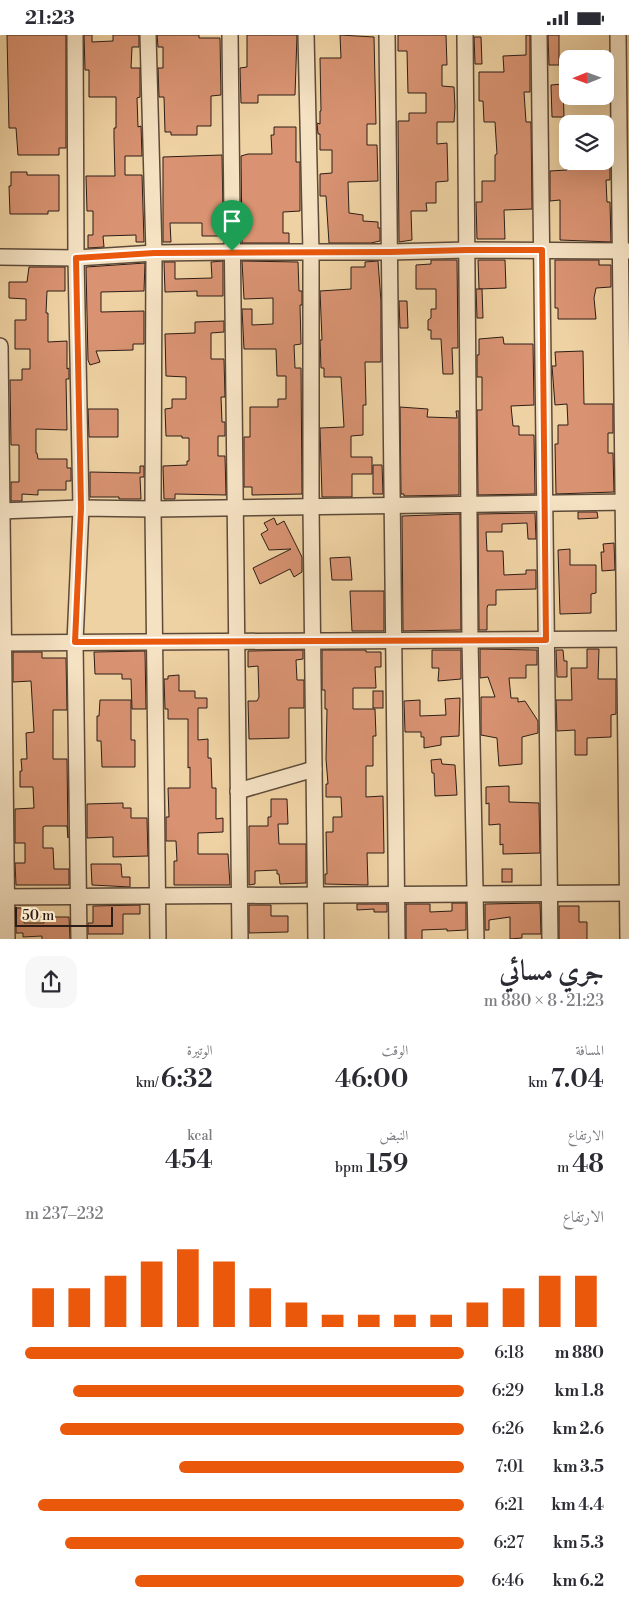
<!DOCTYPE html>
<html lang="ar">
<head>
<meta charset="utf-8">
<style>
  :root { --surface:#fff; --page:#f7f7f7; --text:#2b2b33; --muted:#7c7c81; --accent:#ea580c }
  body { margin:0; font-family:"Libre Bodoni",Amiri,serif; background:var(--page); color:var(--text); direction:rtl; height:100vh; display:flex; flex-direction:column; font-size:19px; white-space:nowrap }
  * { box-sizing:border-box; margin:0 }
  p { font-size:16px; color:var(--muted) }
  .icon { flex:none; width:28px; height:28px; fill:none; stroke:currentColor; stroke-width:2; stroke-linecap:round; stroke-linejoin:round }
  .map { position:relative; height:904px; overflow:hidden; direction:ltr }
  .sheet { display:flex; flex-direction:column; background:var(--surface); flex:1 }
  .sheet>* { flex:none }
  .needle { width:32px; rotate:269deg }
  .buttons { position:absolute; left:559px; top:15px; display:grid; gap:10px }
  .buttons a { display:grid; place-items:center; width:55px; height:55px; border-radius:10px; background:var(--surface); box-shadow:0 5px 20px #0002; font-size:25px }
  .scale { position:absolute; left:15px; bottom:12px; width:98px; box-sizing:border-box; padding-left:5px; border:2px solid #2c1d16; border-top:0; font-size:14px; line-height:18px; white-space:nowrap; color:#2c1d16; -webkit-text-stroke:4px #f5e2c3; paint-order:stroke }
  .pin { position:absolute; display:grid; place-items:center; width:42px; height:42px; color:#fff; margin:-51px -21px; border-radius:50% 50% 50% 0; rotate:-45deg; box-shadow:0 0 5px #0007 }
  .pin .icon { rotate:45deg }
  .round { display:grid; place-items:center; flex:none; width:52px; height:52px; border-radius:15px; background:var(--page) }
  .overview { display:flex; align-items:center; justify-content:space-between; height:85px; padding:0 25px }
  h1 { font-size:28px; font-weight:600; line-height:38px }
  .metrics { display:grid; grid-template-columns:repeat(3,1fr); gap:8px; height:85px; padding:5px 25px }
  .metrics div { display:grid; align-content:center }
  .metrics b { font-size:25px; font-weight:600 }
  .metrics small { font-size:14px; font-weight:400 }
  .metrics p { font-size:14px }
  .chart { height:140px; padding:10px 25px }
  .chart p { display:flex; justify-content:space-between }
  .chart svg { width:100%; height:90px; margin-top:5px; stroke:var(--accent); stroke-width:6 }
  ul { padding:0 25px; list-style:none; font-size:16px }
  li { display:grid; grid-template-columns:80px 60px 1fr; align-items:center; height:38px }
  li i { height:12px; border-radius:6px; background:var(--accent) }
  .status { display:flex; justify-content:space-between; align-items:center; height:35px; padding:0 25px; background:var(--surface); direction:ltr }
  .status svg { height:14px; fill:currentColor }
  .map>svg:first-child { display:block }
  .building { fill:#d99372; stroke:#2c1d16 }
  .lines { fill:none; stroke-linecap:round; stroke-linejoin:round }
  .minor-casing { stroke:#5d4a39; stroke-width:18 }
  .minor { stroke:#f5e2c3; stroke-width:15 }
  .route-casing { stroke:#fff; stroke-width:10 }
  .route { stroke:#ea580c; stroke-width:6 }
</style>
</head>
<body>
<div class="status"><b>21:23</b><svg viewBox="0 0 49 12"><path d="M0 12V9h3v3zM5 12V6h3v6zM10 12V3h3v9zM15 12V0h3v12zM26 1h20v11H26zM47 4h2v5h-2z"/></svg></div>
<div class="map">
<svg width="629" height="905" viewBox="0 0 629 905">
  <rect width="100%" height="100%" fill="#efd2a3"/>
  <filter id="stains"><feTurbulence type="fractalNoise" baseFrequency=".004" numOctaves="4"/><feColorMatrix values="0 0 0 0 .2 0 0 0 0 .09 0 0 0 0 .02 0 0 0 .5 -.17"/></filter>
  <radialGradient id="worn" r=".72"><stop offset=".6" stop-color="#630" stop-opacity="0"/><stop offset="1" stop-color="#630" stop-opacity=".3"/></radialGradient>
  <g class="building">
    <path d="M7 0H66V113H59V120H18L16 93H9Z"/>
    <path d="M84 0H92V7L113 6V0H139V12H132L131 33H140V62L137 63 138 92 141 91 142 121H125V140H142L144 207H136V200L103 201 104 212 88 213V200H93V176H87L86 141H115L114 103V93H116V62H89V35H85Z"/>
    <path d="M157 0H199V3H220L221 60 211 61V91H197V100H171V97H165L164 62H159L158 33H163V12H158Z"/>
    <path d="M247 0H297L295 60H258V68H241L240 33 247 32Z"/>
    <path d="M340 0 374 2 376 89H367V110H377L378 146 348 147 349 178 363 180V186L378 187V193H380V206L371 208H329L326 161H320V139L332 138V115H320V99H318L317 88 320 89V76H321L320 23H341Z"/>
    <path d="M398 0H446L447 30H442V51L454 52 455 72 454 87H437V109L447 108 448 146 436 147V168H426L427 176H411L412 205 399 207 398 86H409V78H426V58H408L407 16H398Z"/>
    <path d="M526 0H530V57H524L526 87H531L532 174 504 175 505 204H477L476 167H482V146H495V120L497 119 495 87H484L483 66H479V37H504L503 21 526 20Z"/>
    <path d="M548 0H559V30H549Z"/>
    <path d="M474 2H481L482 29H475Z"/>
    <path d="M563 49 564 82H552L551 50Z"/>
    <path d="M274 92H296V127H300V176L283 177V198H289V208H242L241 121 248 119H272L271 100H274Z"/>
    <path d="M222 120 223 178 221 201H202V188H170L171 207H163V122Z"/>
    <path d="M567 126H580V128H610V145H606L607 167H610L611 207 560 205V165L550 166V136L567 135Z"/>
    <path d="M11 137H27V140H59V176H48V179H10L9 151H11Z"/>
    <path d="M431 225H457L458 313H452L453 339H443L441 304H431V295H428V285L431 283V274H436V254H416V230L431 229Z"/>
    <path d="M478 225H505L506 253 479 254Z"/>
    <path d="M555 225H599V230H611V252L596 253 594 263 596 284H558V273H555Z"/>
    <path d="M223 226V261H197V256L165 257 164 227H175V244L212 243 211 227Z"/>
    <path d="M242 226 298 227 299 256H302V270H300L301 309 294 310 295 333H301L302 459 252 460V452H244V402H250V372H278V364H286V341H277L276 314H244L242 274H252V290L273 289V263L244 264Z"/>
    <path d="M378 226 381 266V327H365L366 370H363V400L351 401V422H372V439H352V462H322L320 393 344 392 341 342H324V333H321L320 305H322L320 256 351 254V232H365V227Z"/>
    <path d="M145 228 144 256 101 257V277L144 276V309H133V315L96 316 100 327 90 330 88 325 86 232Z"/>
    <path d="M29 232H65V256H47L46 278H48V307L67 306V334L69 333V344H66L67 395 36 394V418H37L38 424H67V433H71V446H66V455H38V460L22 459V466H11V447H19V410H11L10 345H22V334H30V314H15V285H26V264L9 263V247H27Z"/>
    <path d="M476 254H482L483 283H477Z"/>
    <path d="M399 266H407L408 293H400Z"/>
    <path d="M224 286V297L211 298V324H224L225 362H221L222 387H225V401H218V421H225L226 460 175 459V464H164L163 431 187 430V426H189V403H182V401H166L165 374 172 373V364H186V342L166 341 165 299 195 298V287Z"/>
    <path d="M503 302 504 309H533L534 370 511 371 513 391H519V400H534L535 459 478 460 477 375H482V342H477V320H479V304Z"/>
    <path d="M583 316 584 369H613V398H608V418H613L614 457 556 459 555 409H558V390H568L567 369 555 370 552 331H556L555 317Z"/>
    <path d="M400 372 428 374 427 382 457 383 456 376H459V460L404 461V459H401Z"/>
    <path d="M88 374H118V402H89Z"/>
    <path d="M373 430H382L383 459H373Z"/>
    <path d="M140 431H144V442H140L141 464H119V462H90V437L140 438Z"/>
    <path d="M578 477H597L598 483 578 484Z"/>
    <path d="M535 478 536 504H528L527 488 502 489V497H486L487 516H503L504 540 526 539V535H536V554L496 555V570H488L487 573V595H479L478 479Z"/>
    <path d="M460 479 461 595 403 596 402 481Z"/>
    <path d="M274 483 277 490 284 486 302 522V537L294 542 290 534 260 549 253 533 291 514 269 515 261 499 268 495 264 488Z"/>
    <path d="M614 508 615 535 602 536 601 517H604L603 509Z"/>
    <path d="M570 514V530H596V558L591 559V578L560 579 558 515Z"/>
    <path d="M350 522 352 545H332L330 523Z"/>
    <path d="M350 556H384V596H352Z"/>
    <path d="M480 614 537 615V630H526V643H509L511 663H518V667L525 666 538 686V698L522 702V729L499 731 497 703 481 700V662H495L488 642 480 643Z"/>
    <path d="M587 614H599L598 644H616V679L611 680V702L587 703V720H575V695L557 696 556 665H572L571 633H587Z"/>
    <path d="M303 615V624L296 625 297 645H304V673H289V703L249 704 248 666H257L259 662 258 631 248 632V616Z"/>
    <path d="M322 615H366V617H381V632H375L376 653H353V674H375L376 701H373V731H366V762L383 761 384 818H367L368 850 325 849V839H327L326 797H333V782H342L341 762H326V749H328L326 724 327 674H325V655H322Z"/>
    <path d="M432 615H461V644L438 646 439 633H432Z"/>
    <path d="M556 615H563L564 626H567V642H557Z"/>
    <path d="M145 616 146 674H132L131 644H122V639H95L94 617Z"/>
    <path d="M13 617H42V623H66L67 675H53V724H67L68 803 67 791H45L43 792V813H53L54 834H69V850H16L15 828H25V808H15V774L34 773 33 752H20V736H22L21 724H27L26 698 34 697 31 646 13 647Z"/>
    <path d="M179 640V656H195V663H207V673H198V705L208 704V723H211L212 753H216V784L223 783V797L198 798V819H228L230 850H174V826H177L176 806H166V782H169L168 753H190V732L188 733V684H168V674H165L164 644H168V641Z"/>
    <rect x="373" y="656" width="10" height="17"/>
    <path d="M460 663 459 701 441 702V710L424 713V702H421V697H405L404 666 420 665V681L446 680 445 664Z"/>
    <path d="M100 665H131V705H135V732H102L101 706H97V681H99Z"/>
    <path d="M441 724 442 729 455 730 457 760 435 761 434 738H432L431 725Z"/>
    <path d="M509 751V767L539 768 540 818 503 819V809L500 810V789L489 790V768L486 769V752Z"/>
    <path d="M271 764H287L288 789H278L279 809H306V848L280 849 279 839H277V835L255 836V849L249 850V791H268V782H271Z"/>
    <path d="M123 768V773H131V783H147L148 821 113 822V802L87 803V769Z"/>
    <path d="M91 829H121L122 842H130V852L92 850Z"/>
    <rect x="502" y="834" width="10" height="13"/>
    <path d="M452 868H466V895L447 896V894L422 895V905H406V869H430V877L452 876Z"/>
    <path d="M540 868 541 899H522V903L510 904V882L489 885V895H485V869Z"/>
    <path d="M357 869H387V877H374V874L357 875Z"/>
    <path d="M140 870V879H123V899H88V888H93V871Z"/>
    <path d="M249 870H271V881H288V897L249 898Z"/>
    <path d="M559 871H579V887H587V905H559Z"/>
    <path d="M16 873H24V888H44V882H69L70 905H42V901L23 902V898H16Z"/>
  </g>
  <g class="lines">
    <defs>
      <g id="minor">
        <path d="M75 0 76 223 81 473 75 607 79 905"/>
        <path d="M148 0 154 218 153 474 158 905"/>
        <path d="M230 0 240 905"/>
        <path d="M306 0 311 217V472L316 905"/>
        <path d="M387 0 397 905"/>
        <path d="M465 0 470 605 476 905"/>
        <path d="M539 0 550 905"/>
        <path d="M618 0 628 905"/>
        <path d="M0 222 76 223 154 218 232 217H390L467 215 629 216"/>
        <path d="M0 311 7 905"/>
        <path d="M0 476 81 473 153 474 629 467"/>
        <path d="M0 608 629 604"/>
        <path d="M238 756 314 734"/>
        <path d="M0 862 629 858"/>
      </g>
    </defs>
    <use href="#minor" class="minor-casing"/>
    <use href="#minor" class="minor"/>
  </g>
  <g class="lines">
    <defs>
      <path id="route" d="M467 215H542L546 605 75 607 81 473 76 223 154 218 390 217Z"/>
    </defs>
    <use href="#route" class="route-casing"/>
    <use href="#route" class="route"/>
  </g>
  <rect width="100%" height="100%" filter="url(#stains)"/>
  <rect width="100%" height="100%" fill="url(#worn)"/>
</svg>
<div class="buttons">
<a><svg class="needle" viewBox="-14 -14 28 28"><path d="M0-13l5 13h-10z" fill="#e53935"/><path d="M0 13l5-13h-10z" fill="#7c7c81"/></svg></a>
<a><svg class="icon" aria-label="layers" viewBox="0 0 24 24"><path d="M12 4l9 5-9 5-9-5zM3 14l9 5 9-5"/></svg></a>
</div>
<div class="scale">50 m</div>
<div class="pin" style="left:232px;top:216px;background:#1e9e55"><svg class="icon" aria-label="arrive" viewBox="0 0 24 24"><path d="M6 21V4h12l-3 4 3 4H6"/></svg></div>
</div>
<section class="sheet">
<div class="overview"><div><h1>جري مسائي</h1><p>21:23 · 8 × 880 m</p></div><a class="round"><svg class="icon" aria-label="share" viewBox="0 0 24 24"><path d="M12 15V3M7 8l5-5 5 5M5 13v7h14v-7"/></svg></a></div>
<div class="metrics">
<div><p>المسافة</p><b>7.04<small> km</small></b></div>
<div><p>الوقت</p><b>46:00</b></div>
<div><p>الوتيرة</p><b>6:32<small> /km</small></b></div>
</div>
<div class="metrics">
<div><p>الارتفاع</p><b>48<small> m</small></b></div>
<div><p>النبض</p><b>159<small> bpm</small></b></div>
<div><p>kcal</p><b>454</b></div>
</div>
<div class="chart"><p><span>الارتفاع</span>232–237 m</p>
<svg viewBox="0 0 160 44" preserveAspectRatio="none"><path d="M5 44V25M15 44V25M25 44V19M35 44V12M45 44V6M55 44V12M65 44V25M75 44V32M85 44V38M95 44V38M105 44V38M115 44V38M125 44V32M135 44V25M145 44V19M155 44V19"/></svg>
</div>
<ul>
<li><b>880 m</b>6:18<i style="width:100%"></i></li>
<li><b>1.8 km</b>6:29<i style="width:89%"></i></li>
<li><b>2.6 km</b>6:26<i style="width:92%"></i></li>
<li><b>3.5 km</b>7:01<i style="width:65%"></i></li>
<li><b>4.4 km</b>6:21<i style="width:97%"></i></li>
<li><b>5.3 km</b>6:27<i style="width:91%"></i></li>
<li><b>6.2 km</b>6:46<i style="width:75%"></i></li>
</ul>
</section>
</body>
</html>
